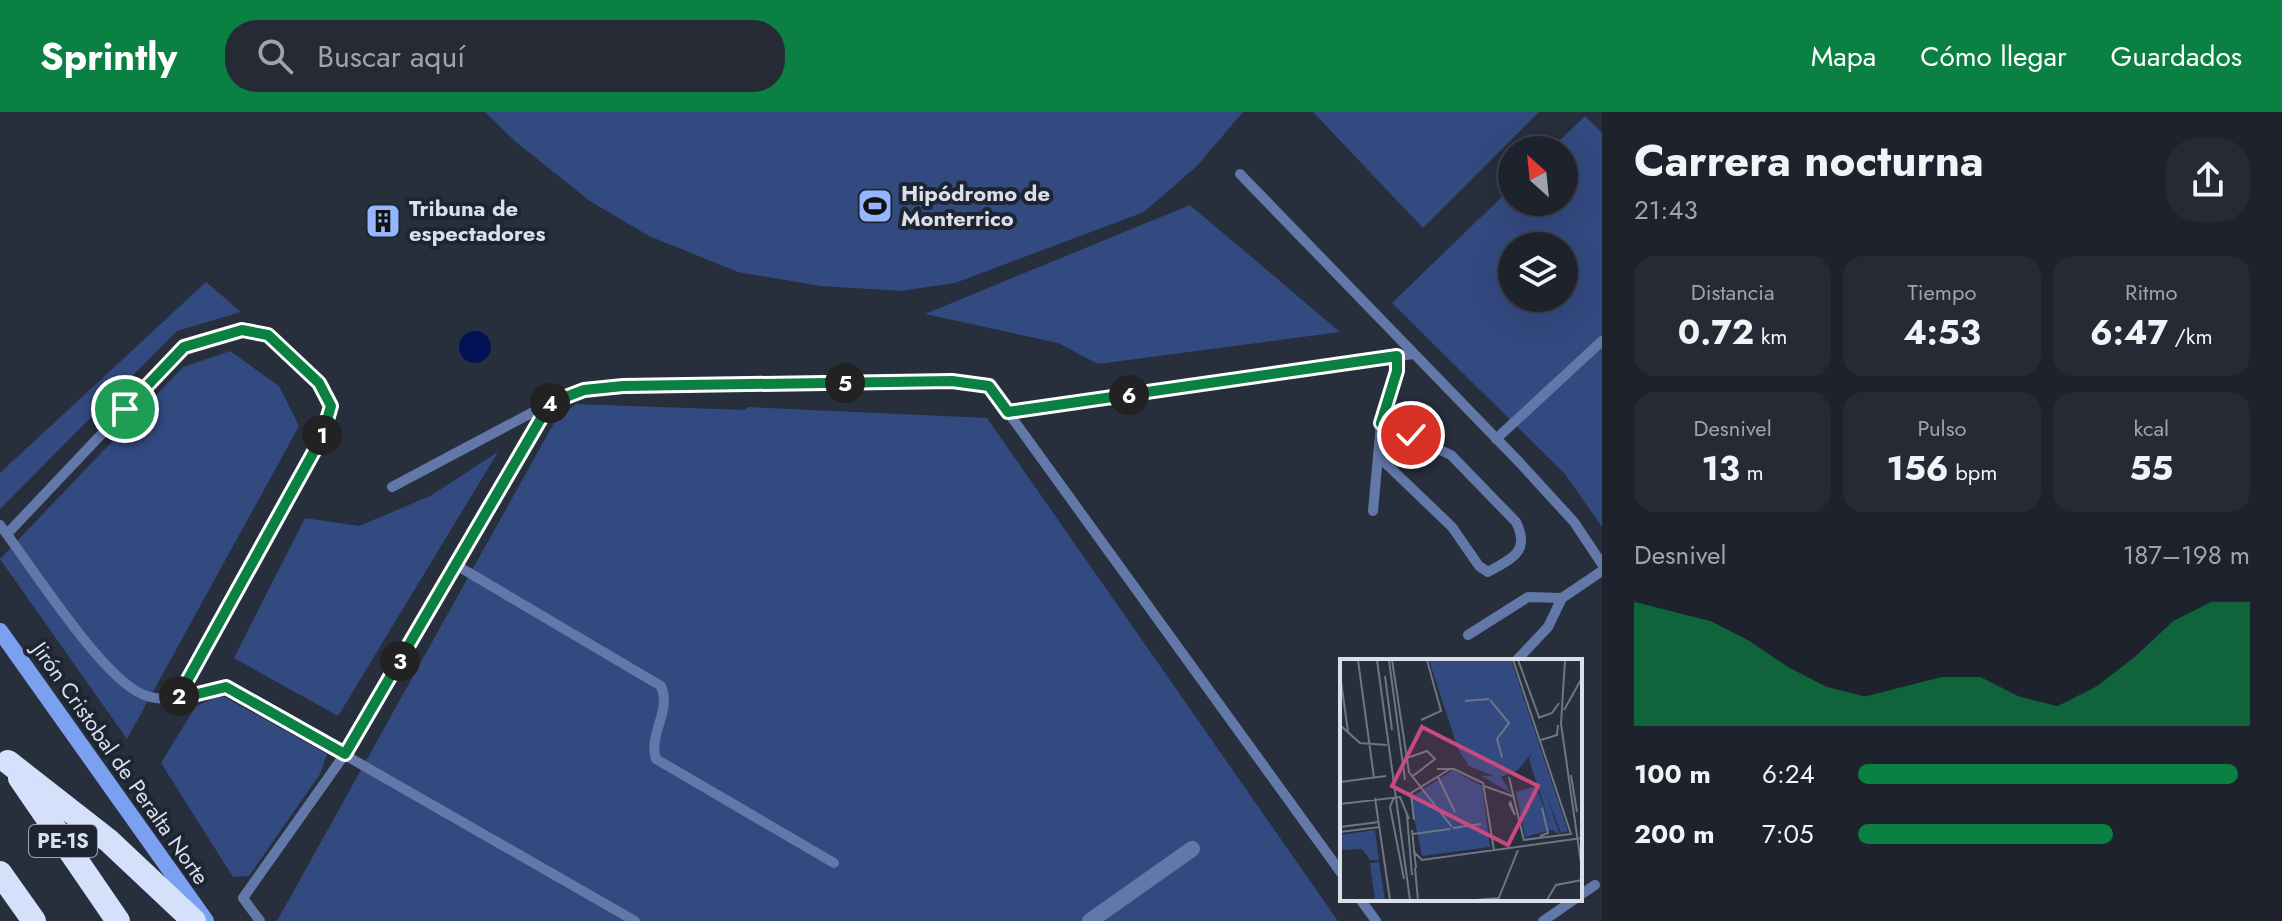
<!DOCTYPE html>
<html lang="es">
<head>
<meta charset="utf-8">
<style>
  :root { --surface:#1d222d; --page:#252a35; --text:#f1f3f6; --muted:#a0a4aa; --line:#3b3f49; --accent:#0b8043 }
  body { margin:0; font-family:Jost,sans-serif; background:var(--page); color:var(--text); height:100vh; display:flex; flex-direction:column; font-size:30px; white-space:nowrap }
  * { box-sizing:border-box; margin:0 }
  p { font-size:26px; color:var(--muted) }
  .icon { flex:none; width:44px; height:44px; fill:none; stroke:currentColor; stroke-width:2; stroke-linecap:round; stroke-linejoin:round }
  .map { position:relative; flex:1; overflow:hidden }
  .side { display:flex; flex-direction:column; background:var(--surface); width:680px }
  .side>* { flex:none }
  .needle { width:52px; rotate:333deg }
  .controls { position:absolute; left:1498px; top:24px; display:grid; gap:16px }
  .controls a { display:grid; place-items:center; width:80px; height:80px; border-radius:50%; background:var(--surface); box-shadow:0 8px 32px #0002,0 0 0 2px var(--line); font-size:40px }
  .pin { position:absolute; display:grid; place-items:center; width:68px; height:68px; color:#fff; margin:-34px; border:4px solid #fff; border-radius:50%; box-shadow:0 2px 8px #0007 }
  .km { position:absolute; width:40px; height:40px; margin:-20px; border-radius:50%; background:#222; color:#fff; font-size:22px; line-height:40px; text-align:center }
  .round { display:grid; place-items:center; flex:none; width:84px; height:84px; border-radius:32px; background:var(--page) }
  .overview { display:flex; align-items:center; justify-content:space-between; height:136px; padding:0 32px }
  h1 { font-size:44px; font-weight:700; line-height:60px }
  .stats { display:grid; grid-template-columns:repeat(3,1fr); gap:12px; height:136px; padding:8px 32px }
  .stats div { display:grid; align-content:center; border-radius:20px; background:var(--page); text-align:center }
  .stats b { font-size:34px; font-weight:700 }
  .stats small { font-size:22px; font-weight:400 }
  .stats p { font-size:22px }
  .chart { height:224px; padding:16px 32px }
  .chart p { display:flex; justify-content:space-between }
  .chart svg { width:100%; height:144px; margin-top:8px; fill:var(--accent); opacity:.7 }
  ul { padding:0 32px; list-style:none; font-size:26px }
  li { display:grid; grid-template-columns:128px 96px 1fr; align-items:center; height:60px }
  li i { height:20px; border-radius:10px; background:var(--accent) }
  header { display:flex; align-items:center; gap:48px; box-sizing:border-box; height:112px; padding:0 40px; background:var(--accent); color:#fff }
  header strong { font-size:38px }
  nav { display:flex; gap:44px; margin-inline-start:auto; font-size:28px }
  .search { width:560px; height:72px; background:var(--page); display:flex; align-items:center; gap:20px; box-sizing:border-box; padding:0 28px; border-radius:32px; color:var(--muted); font-size:30px }
  main { display:flex; flex:1; min-height:0 }
  .map>svg:first-child { display:block }
  .green { fill:#334a80; fill-rule:evenodd }
  .water { fill:#031255 }
  .lines { fill:none; stroke-linecap:round; stroke-linejoin:round }
  .lane { stroke:#6178a9; stroke-width:10 }
  .street { stroke:#6178a9; stroke-width:16 }
  .secondary { stroke:#7ca0f0; stroke-width:16 }
  .highway { stroke:#d5e1fa; stroke-width:24 }
  .route-casing { stroke:#fff; stroke-width:16 }
  .route { stroke:#0b8043; stroke-width:10 }
  .labels { text-anchor:middle; stroke-width:8; stroke-linejoin:round; paint-order:stroke }
  .shield { fill:#1d2432; stroke:#a1a7b2; stroke-width:2 }
  .shield-label { font-size:20px; font-weight:bold; fill:#dadfe9 }
  .poi-label { font-size:22px; font-weight:bold; fill:#dadfe9; stroke:#1d2432; text-anchor:start }
  .street-label { font-size:22px; fill:#dadfe9; stroke:#1d2432 }
  .inset-road { fill:none; stroke:#6f7581; stroke-width:2 }
  .view { fill:#c84a7e; fill-opacity:0.15; stroke:#c84a7e; stroke-width:4 }
  .inset-edge { fill:none; stroke:#dadfe9; stroke-width:4 }
</style>
</head>
<body>
<header>
<strong>Sprintly</strong>
<div class="search"><svg class="icon" aria-label="search" viewBox="0 0 24 24"><circle cx="10" cy="10" r="6"/><path d="M15 15l6 6"/></svg>Buscar aquí</div>
<nav><a>Mapa</a><a>Cómo llegar</a><a>Guardados</a></nav>
</header>
<main>
<div class="map">
<svg width="1602" height="809" viewBox="0 0 1602 809">
  <rect width="100%" height="100%" fill="#272e3c"/>
  <g class="green">
    <path d="M485 0H1243L1197 54 1144 100 955 171 901 179 821 174 738 160 649 124 590 89 517 31Z"/>
    <path d="M1313 0H1539L1423 116Z"/>
    <path d="M1585 4 1602 21V415L1565 362 1392 191 1512 75V90H1564V38H1550ZM1512 134H1564V186H1512Z"/>
    <path d="M1190 93 1340 220 1098 252 1058 231 925 202Z"/>
    <path d="M206 170 241 200 177 219 0 397V361Z"/>
    <path d="M230 239 279 274 299 314 127 627 0 447 183 255Z"/>
    <path d="M576 292 745 298 748 295 987 306 1338 809H277L555 309Z"/>
    <path d="M498 340 338 604 234 546 305 406 359 414 430 384Z"/>
    <path d="M221 583 327 642 320 662 249 764 233 765 161 651 196 594Z"/>
  </g>
  <circle class="water" cx="475" cy="235" r="16"/>
  <g class="lines">
    <g class="lane">
      <path d="M1240 62 1521 352 1574 410 1602 452"/>
      <path d="M1008 300 1413 242"/>
      <path d="M1496 327 1602 229"/>
      <path d="M1378 344 1452 415 1479 454 1488 460C1511 447 1531 440 1516 410L1451 343 1381 311"/>
      <path d="M392 375 550 291 584 278 952 269 989 274 1342 762"/>
      <path d="M1373 399 1381 311 1397 259V244"/>
      <path d="M0 413C30 452 101 565 142 582 168 594 200 581 226 575L635 809"/>
      <path d="M7 422 184 235 242 218 268 223 319 271 331 294 322 325 177 587"/>
      <path d="M456 453 661 574C672 600 648 621 656 647L834 751"/>
      <path d="M1468 523 1528 485 1562 486"/>
      <path d="M1516 549 1548 515 1562 486 1602 459"/>
      <path d="M1580 783 1595 773"/>
      <path d="M1360 787 1376 809"/>
      <path d="M260 809 243 786 345 642 549 292"/>
      <path d="M1543 809 1575 787"/>
    </g>
    <path class="street" d="M1090 809 1192 737"/>
    <path class="secondary" d="M0 519 206 809"/>
    <g class="highway">
      <path d="M8 650 109 729 194 809"/>
      <path d="M20 666 118 809"/>
      <path d="M0 761 34 809"/>
    </g>
  </g>
  <g class="lines">
    <defs>
      <path id="route" d="M125 297 184 235 242 218 268 223 319 271 331 294 322 325 177 587 226 575 345 642 550 291 584 278 623 274 952 269 989 274 1008 300 1397 244V259L1381 311 1411 323"/>
    </defs>
    <use href="#route" class="route-casing"/>
    <use href="#route" class="route"/>
  </g>
  <defs>
    <symbol id="stadium-square" viewBox="-11 -11 22 22"><rect x="-9" y="-9" width="18" height="18" rx="4" fill="#95b6fd" stroke="#1d2432"/><path d="M0-5a6.5 5 0 1 0 0 10a6.5 5 0 1 0 0-10ZM-3.5-1.8h7v3.6h-7Z" fill="#111"/></symbol>
    <symbol id="building-square" viewBox="-11 -11 22 22"><rect x="-9" y="-9" width="18" height="18" rx="4" fill="#95b6fd" stroke="#1d2432"/><path d="M-4-6H4V6H1V3H-1V6H-4ZM-2.5-4.3h1.7v1.8h-1.7ZM.8-4.3h1.7v1.8H.8ZM-2.5-1h1.7V.8h-1.7ZM.8-1h1.7V.8H.8Z" fill="#111"/></symbol>
  </defs>
  <g fill-rule="evenodd">
    <use href="#stadium-square" x="855" y="74" width="40" height="40"/>
    <use href="#building-square" x="363" y="89" width="40" height="40"/>
  </g>
  <g class="labels">
    <rect class="shield" x="29" y="713" width="68" height="32" rx="6"/>
    <g class="shield-label">
      <text x="63" y="736">PE-1S</text>
    </g>
    <g class="poi-label">
      <text x="901" y="89">Hipódromo de<tspan x="901" dy="25">Monterrico</tspan></text>
      <text x="409" y="104">Tribuna de<tspan x="409" dy="25">espectadores</tspan></text>
    </g>
    <g class="street-label">
      <text transform="translate(121 651) rotate(55)" y="8">Jirón Cristobal de Peralta Norte</text>
    </g>
  </g>
  <g transform="translate(1340 547)">
    <rect width="242" height="242" fill="#272e3c"/>
    <path d="M89 1H171L228 172 221 174 205 132 220 176 212 171 185 178 176 133 196 127 211 167 189 101 192 94 178 111 161 118 171 134 141 117H154L129 107 118 90ZM113 111 142 127 150 188 82 197 70 139ZM35 171 39 201H30L22 190 0 191V176ZM39 203 45 241H35L30 204Z" fill="#334a80"/>
    <path class="inset-road" d="M18 1 34 119M37 1 70 241M49 1 65 121M52 1 69 113 112 168M173 1 231 175 183 181M178 1 199 58M225 1 221 65 242 211M0 15 8 73M45 17 52 71M150 41 169 64 157 80 162 98M125 42 149 40M224 51 242 19M198 59 212 54 219 44M81 61 101 52 87 1M0 66 20 84 47 86M201 81 217 76 218 66M67 99 87 92 95 100 73 117M97 110H114L143 124 154 191M231 116 237 153M98 118 115 153M169 118 184 182M0 123 46 117M144 127 175 138M54 138 50 148 64 220M35 139 50 241M169 144 175 156 170 142M0 145 60 138 69 160M67 156 72 216M74 161 71 134 110 110M0 168 39 163M113 169 141 165M72 171 76 209M0 173 40 168M73 175 110 170M200 177 208 174 202 149M73 192 82 201 242 179M75 209 78 241M135 241 159 239M158 241 178 191M207 241 216 226 242 221"/>
    <path class="view" d="M82 68 198 127 168 186 52 127Z"/>
    <rect width="242" height="242" class="inset-edge"/>
  </g>
</svg>
<div class="controls">
<a><svg class="needle" viewBox="-14 -14 28 28"><path d="M0-13l5 13h-10z" fill="#e53935"/><path d="M0 13l5-13h-10z" fill="#a0a4aa"/></svg></a>
<a><svg class="icon" aria-label="layers" viewBox="0 0 24 24"><path d="M12 4l9 5-9 5-9-5zM3 14l9 5 9-5"/></svg></a>
</div>
<div class="pin" style="left:125px;top:297px;background:#1e9e55"><svg class="icon" aria-label="arrive" viewBox="0 0 24 24"><path d="M6 21V4h12l-3 4 3 4H6"/></svg></div>
<div class="pin" style="left:1411px;top:323px;background:#d93025"><svg class="icon" aria-label="check" viewBox="0 0 24 24"><path d="M5 12l5 5 9-10"/></svg></div>
<b class="km" style="left:322px;top:323px">1</b>
<b class="km" style="left:179px;top:584px">2</b>
<b class="km" style="left:400px;top:549px">3</b>
<b class="km" style="left:550px;top:291px">4</b>
<b class="km" style="left:845px;top:271px">5</b>
<b class="km" style="left:1129px;top:283px">6</b>
</div>
<section class="side">
<div class="overview"><div><h1>Carrera nocturna</h1><p>21:43</p></div><a class="round"><svg class="icon" aria-label="share" viewBox="0 0 24 24"><path d="M12 15V3M7 8l5-5 5 5M5 13v7h14v-7"/></svg></a></div>
<div class="stats">
<div><p>Distancia</p><b>0.72<small> km</small></b></div>
<div><p>Tiempo</p><b>4:53</b></div>
<div><p>Ritmo</p><b>6:47<small> /km</small></b></div>
</div>
<div class="stats">
<div><p>Desnivel</p><b>13<small> m</small></b></div>
<div><p>Pulso</p><b>156<small> bpm</small></b></div>
<div><p>kcal</p><b>55</b></div>
</div>
<div class="chart"><p><span>Desnivel</span>187–198 m</p>
<svg viewBox="0 0 160 44" preserveAspectRatio="none"><path d="M0 44V6L10 9L20 12L30 18L40 26L50 32L60 35L70 32L80 29L90 29L100 35L110 38L120 32L130 23L140 12L150 6L160 6V44z"/></svg>
</div>
<ul>
<li><b>100 m</b>6:24<i style="width:97%"></i></li>
<li><b>200 m</b>7:05<i style="width:65%"></i></li>
</ul>
</section>
</main>
</body>
</html>
